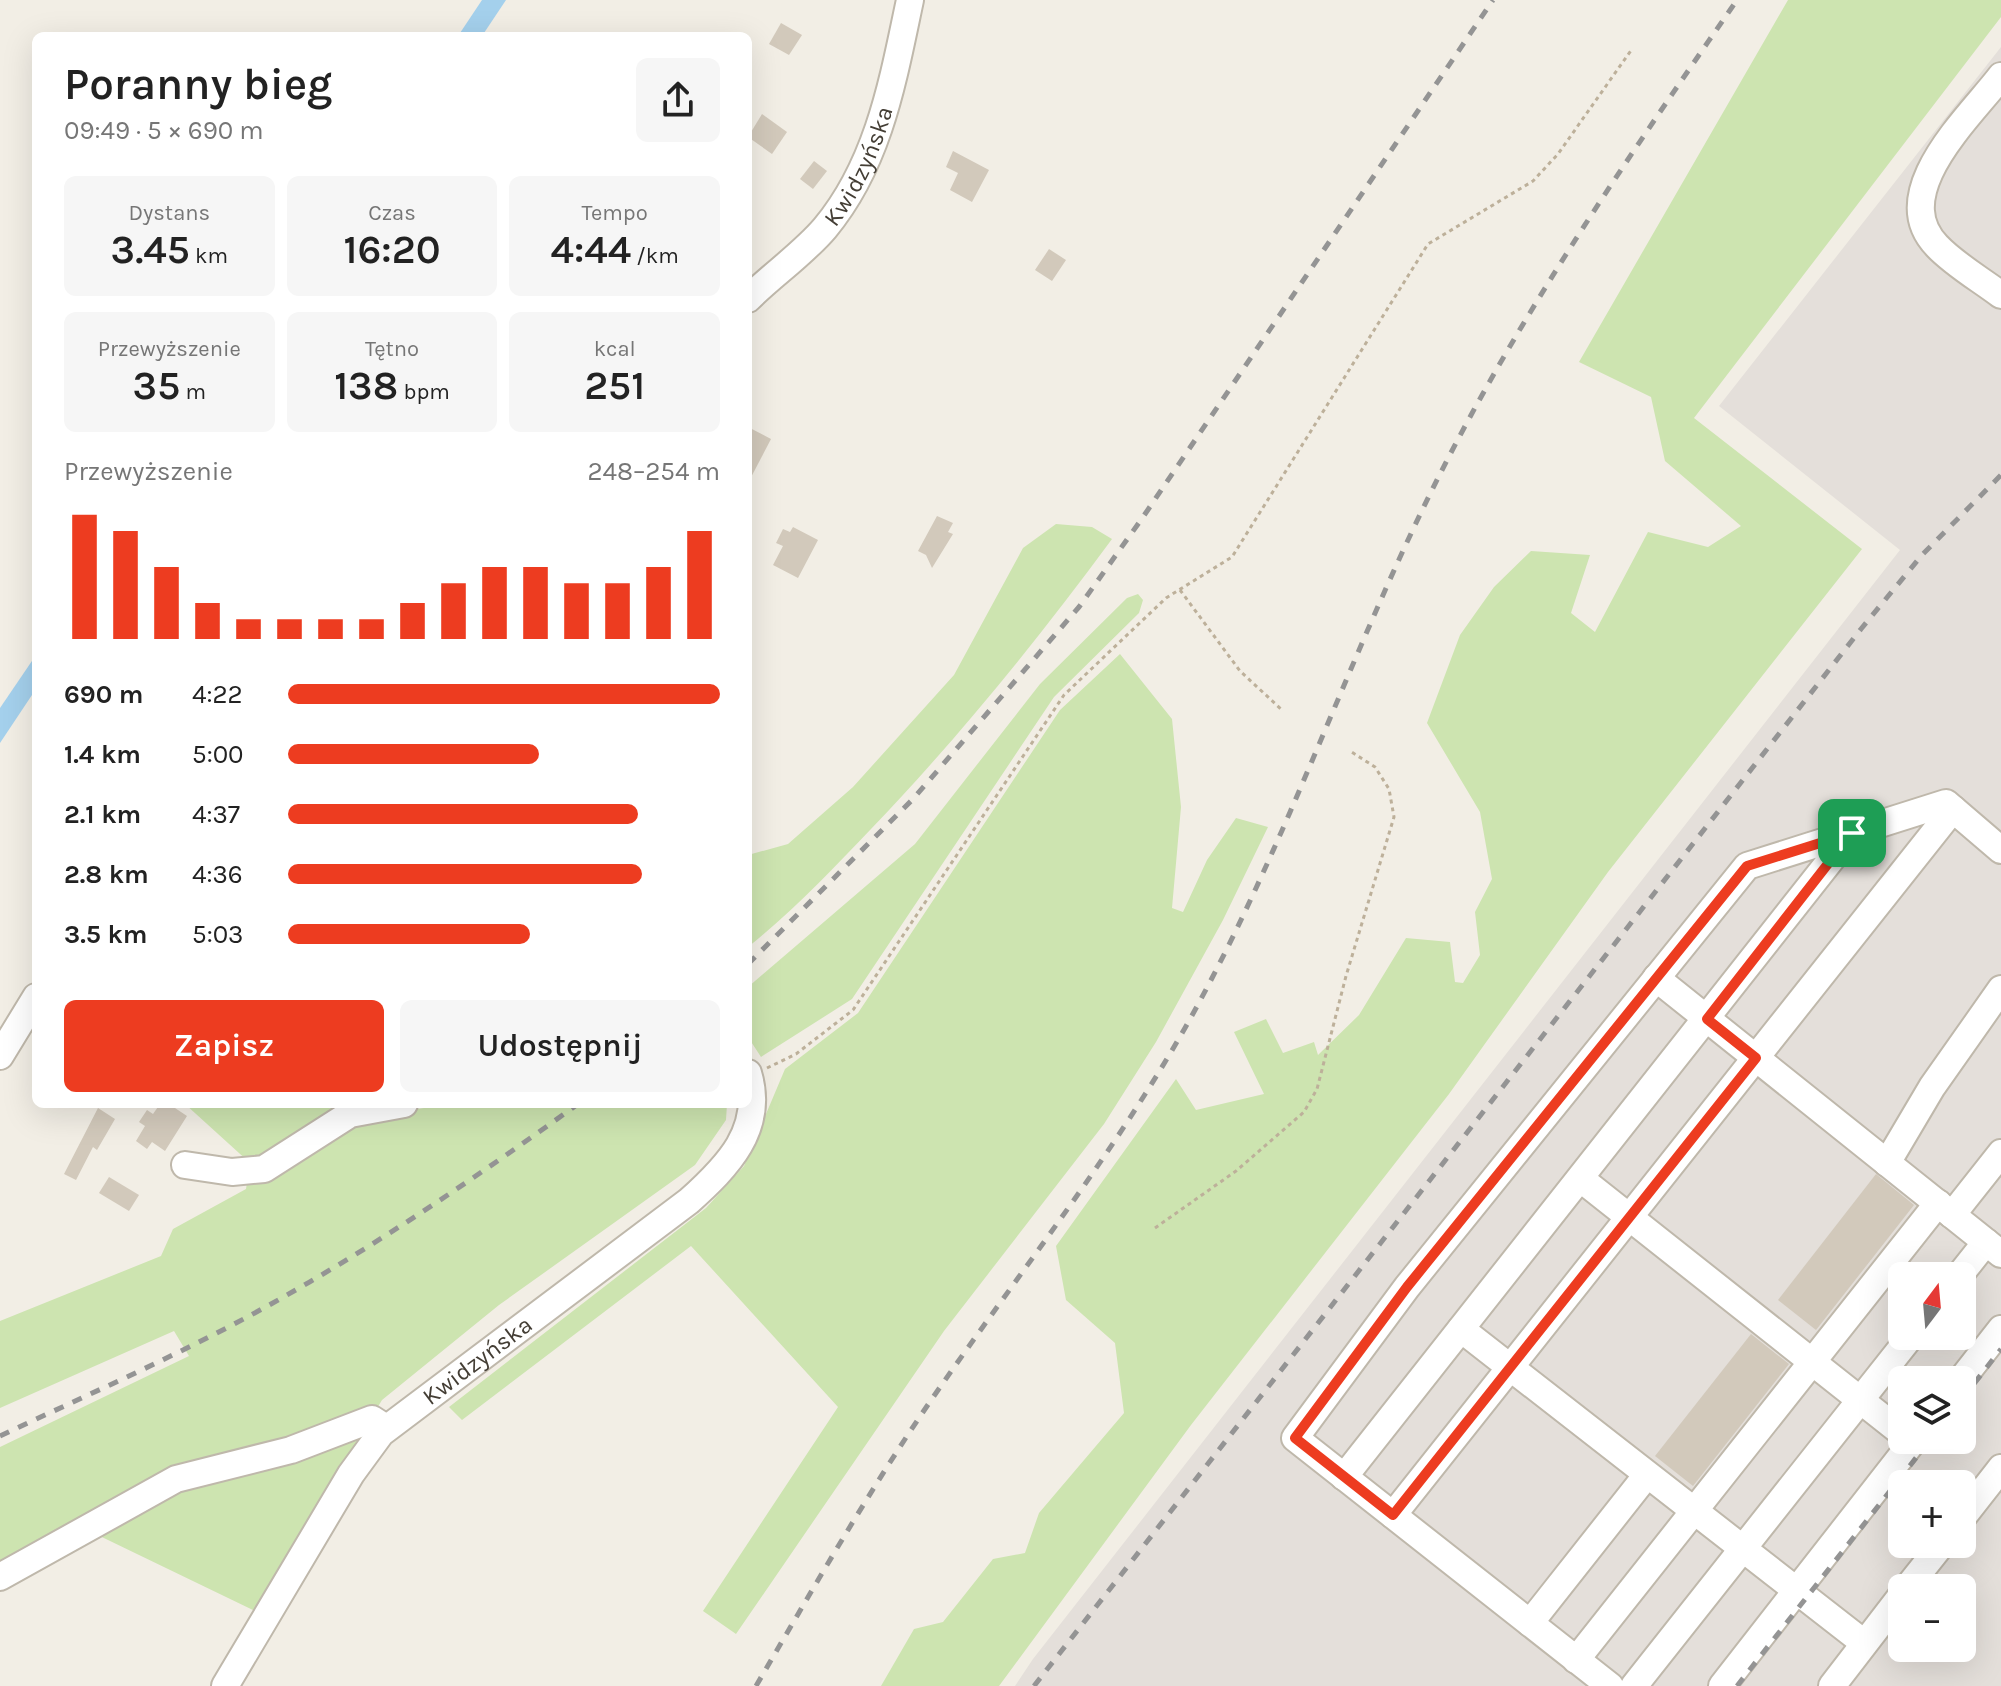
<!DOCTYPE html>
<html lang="pl">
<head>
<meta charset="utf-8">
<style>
  :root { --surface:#fff; --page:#f6f6f6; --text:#222; --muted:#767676; --accent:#ed3c20 }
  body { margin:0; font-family:Karla,sans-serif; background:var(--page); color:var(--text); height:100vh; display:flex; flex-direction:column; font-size:30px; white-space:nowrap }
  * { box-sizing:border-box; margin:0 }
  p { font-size:26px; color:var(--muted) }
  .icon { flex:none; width:44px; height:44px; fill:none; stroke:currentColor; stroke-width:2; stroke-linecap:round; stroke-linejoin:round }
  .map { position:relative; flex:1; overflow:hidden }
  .drawer { position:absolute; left:32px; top:32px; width:720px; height:1076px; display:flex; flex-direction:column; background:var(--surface); border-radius:12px; box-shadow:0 8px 32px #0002 }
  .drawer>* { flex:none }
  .needle { width:52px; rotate:16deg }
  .buttons { position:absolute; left:1888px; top:1262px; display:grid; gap:16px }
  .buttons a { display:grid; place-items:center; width:88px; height:88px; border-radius:12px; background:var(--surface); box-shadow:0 8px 32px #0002; font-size:40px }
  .pin { position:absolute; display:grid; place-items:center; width:68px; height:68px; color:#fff; margin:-34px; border-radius:16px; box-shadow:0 4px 12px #0006 }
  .round { display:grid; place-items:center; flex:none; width:84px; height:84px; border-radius:12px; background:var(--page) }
  .head { display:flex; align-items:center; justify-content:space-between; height:136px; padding:0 32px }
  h1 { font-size:44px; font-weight:600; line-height:60px }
  .figures { display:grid; grid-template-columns:repeat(3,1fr); gap:12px; height:136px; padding:8px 32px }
  .figures div { display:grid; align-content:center; border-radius:12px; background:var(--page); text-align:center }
  .figures b { font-size:40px; font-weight:600 }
  .figures small { font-size:22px; font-weight:400 }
  .figures p { font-size:22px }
  .chart { height:224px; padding:16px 32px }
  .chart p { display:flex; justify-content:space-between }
  .chart svg { width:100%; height:144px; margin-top:8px; stroke:var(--accent); stroke-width:6 }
  .action { display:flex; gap:16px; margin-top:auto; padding:16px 32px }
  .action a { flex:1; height:92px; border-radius:12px; background:var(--accent); color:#fff; font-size:32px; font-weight:600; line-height:92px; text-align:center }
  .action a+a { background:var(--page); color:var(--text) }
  ul { padding:0 32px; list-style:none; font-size:26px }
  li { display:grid; grid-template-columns:128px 96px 1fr; align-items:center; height:60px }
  li i { height:20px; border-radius:10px; background:var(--accent) }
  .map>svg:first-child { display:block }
  .industrial { fill:#e4dfda; fill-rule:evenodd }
  .green { fill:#cde4b0 }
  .water { fill:#a4d0ec }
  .building { fill:#d2c9bb }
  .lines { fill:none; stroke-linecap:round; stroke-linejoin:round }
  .minor-casing { stroke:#bfb8ab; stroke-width:30 }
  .path { stroke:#bdb09a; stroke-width:3; stroke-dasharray:4 4; stroke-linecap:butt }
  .minor { stroke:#fff; stroke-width:26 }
  .rail { stroke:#949494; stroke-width:5; stroke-dasharray:10 10; stroke-linecap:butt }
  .route-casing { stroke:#fff; stroke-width:16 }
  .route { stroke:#ed3c20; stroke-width:10 }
  .labels { text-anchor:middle; stroke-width:8; stroke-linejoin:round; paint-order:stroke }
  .street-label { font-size:24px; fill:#443e35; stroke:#fff }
</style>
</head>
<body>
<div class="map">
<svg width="2001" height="1686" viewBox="0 0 2001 1686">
  <rect width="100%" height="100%" fill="#f2eee5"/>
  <path class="industrial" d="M2001 47V1686H1015L1033 1659 1900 550 1719 406ZM1902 1276H1962V1336H1902ZM1902 1380H1962V1440H1902ZM1902 1484H1962V1544H1902ZM1902 1588H1962V1648H1902Z"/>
  <g class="green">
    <path d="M1788 0H2001V17L1694 418 1862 549 1608 872 1449 1094 1191 1425 999 1686H881L914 1629 943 1622 993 1559 1025 1553 1039 1513 1124 1413 1115 1343 1066 1300 1056 1246 1176 1079 1196 1110 1264 1094 1234 1032 1266 1019 1283 1053 1314 1042 1318 1055 1359 1015 1406 938 1450 942 1455 982 1463 983 1480 955 1475 912 1492 879 1480 812 1427 723 1460 635 1494 587 1531 551 1590 555 1571 613 1595 632 1648 532 1708 547 1741 526 1665 461 1651 397 1579 362Z"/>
    <path d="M1056 524 1092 527 1112 539C1037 641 959 737 871 829 831 871 793 911 748 947V855L788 844 853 787 954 675 1023 548Z"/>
    <path d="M1138 594 1143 600 1139 613 1054 697 852 999 761 1057 748 1037V987L915 844 1040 684 1127 598Z"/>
    <path d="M1120 654 1172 719 1181 807 1172 908 1183 912 1207 860 1236 818 1268 827 1223 920 1156 1042 1104 1124 944 1331 736 1634 703 1611 838 1407 691 1246 462 1420 449 1407 706 1208 744 1166 785 1069 858 1013 1060 710Z"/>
    <path d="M185 1104H371L391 1113 450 1104H727L726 1120 695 1165 499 1305 382 1400 255 1611 79 1526 0 1567V1447L189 1356 174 1331 0 1408V1321L161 1256 173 1229 246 1189 250 1163Z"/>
  </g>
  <g class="water">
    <path d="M482 0H506L482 36H458Z"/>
    <path d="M36 655V689L0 743V708Z"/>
  </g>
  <g class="building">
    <path d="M781 23 802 35 789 55 769 44Z"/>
    <path d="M762 114 787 132 772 154 748 137Z"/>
    <path d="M953 151 989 170 972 202 950 190 958 173 946 167Z"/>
    <path d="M814 161 827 171 813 189 800 179Z"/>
    <path d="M1049 249 1066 260 1052 281 1035 270Z"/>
    <path d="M748 427 771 439 748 483Z"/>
    <path d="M937 516 953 523 948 532 953 534 932 568 926 555 918 551Z"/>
    <path d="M793 527 818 540 798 578 773 565 783 546 776 543 783 529 790 532Z"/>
    <path d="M160 1104H169L187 1116 165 1151 152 1142 147 1149 136 1141 145 1126 139 1122 147 1110 153 1114Z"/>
    <path d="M98 1108 115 1119 97 1150 93 1147 76 1180 64 1174Z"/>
    <path d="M1876 1174 1914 1205 1816 1330 1778 1300Z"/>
    <path d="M109 1177 139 1195 129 1211 99 1193Z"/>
    <path d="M1751 1334 1789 1364 1693 1486 1655 1456Z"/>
  </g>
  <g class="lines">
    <defs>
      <g id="minor">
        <path d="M2001 76C1969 118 1886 193 1937 246 1955 265 1980 279 2001 295"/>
        <path id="s1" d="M748 299C772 275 803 254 825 228 879 163 893 80 910 0"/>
        <path d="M1656 978 2001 1254"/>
        <path d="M0 1056 36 997"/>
        <path d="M1887 1163 1932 1087 2001 989"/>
        <path d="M185 1165 232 1172 264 1169 350 1114 404 1104"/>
        <path d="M1581 1179 1902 1433"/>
        <path d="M1952 1215 2001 1153"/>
        <path d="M1959 1276 1986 1242"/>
        <path d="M1461 1329 1864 1643"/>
        <path d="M1961 1380 2001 1329"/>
        <path d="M1344 1477 1852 833"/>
        <path d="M1393 1515 1953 809"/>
        <path d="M1962 1518 2001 1468"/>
        <path d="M0 1577 176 1479 291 1450 372 1419 386 1428"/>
        <path d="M1907 1588 1942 1544"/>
        <path d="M1530 1623 1646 1476"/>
        <path d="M1576 1660 1938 1203"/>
        <path id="s2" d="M225 1686 351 1474 381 1433 689 1201C727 1167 765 1129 748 1073"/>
        <path d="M1610 1686 1295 1438 1407 1287 1747 866 1946 803 2001 850"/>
        <path d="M1634 1686 1911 1336"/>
        <path d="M1722 1686 1914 1440"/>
        <path d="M1832 1686 1902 1595"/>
      </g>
    </defs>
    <use href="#minor" class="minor-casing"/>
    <g class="path">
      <path d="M1180 590 1240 671 1282 710"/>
      <path d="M767 1068 796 1054 853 1010 1064 695 1166 598 1232 557 1428 244 1533 181 1558 154 1632 49"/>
      <path d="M1155 1228 1236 1171 1304 1112 1317 1089 1346 976 1394 817 1389 789 1375 767 1350 751"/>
    </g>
    <use href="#minor" class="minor"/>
    <g class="rail">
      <path d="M748 964 913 799 1079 607 1143 517 1493 0"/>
      <path d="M1962 1399 2001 1349"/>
      <path d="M0 1436C70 1403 140 1372 209 1337 339 1271 460 1189 578 1104"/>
      <path d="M756 1686C814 1587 871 1487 936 1393 1020 1272 1112 1156 1185 1028 1282 856 1344 668 1431 492 1517 318 1627 159 1737 0"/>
      <path d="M1034 1686 1861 629 1922 555 2001 475"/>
      <path d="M1737 1686 1930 1440"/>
    </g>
  </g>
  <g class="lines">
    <defs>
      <path id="route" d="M1852 833 1707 1019 1756 1058 1393 1515 1295 1438 1407 1287 1747 866Z"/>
    </defs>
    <use href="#route" class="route-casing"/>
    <use href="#route" class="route"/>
  </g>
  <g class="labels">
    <g class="street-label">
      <text dy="8" stroke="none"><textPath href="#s1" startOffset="176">Kwidzyńska</textPath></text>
      <text dy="8" stroke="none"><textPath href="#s2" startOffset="418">Kwidzyńska</textPath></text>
    </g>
  </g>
</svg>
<div class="buttons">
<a><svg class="needle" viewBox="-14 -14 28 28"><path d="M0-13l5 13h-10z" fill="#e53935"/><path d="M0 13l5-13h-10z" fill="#767676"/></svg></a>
<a><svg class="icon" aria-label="layers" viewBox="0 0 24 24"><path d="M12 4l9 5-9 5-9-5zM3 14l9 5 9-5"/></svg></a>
<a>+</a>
<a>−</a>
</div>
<div class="pin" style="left:1852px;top:833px;background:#1e9e55"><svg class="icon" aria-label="arrive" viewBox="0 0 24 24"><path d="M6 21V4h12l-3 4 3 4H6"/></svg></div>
<section class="drawer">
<div class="head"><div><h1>Poranny bieg</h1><p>09:49 · 5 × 690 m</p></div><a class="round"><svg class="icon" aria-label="share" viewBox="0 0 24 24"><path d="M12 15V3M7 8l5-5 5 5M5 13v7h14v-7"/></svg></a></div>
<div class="figures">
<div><p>Dystans</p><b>3.45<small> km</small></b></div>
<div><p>Czas</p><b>16:20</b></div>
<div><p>Tempo</p><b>4:44<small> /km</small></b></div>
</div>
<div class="figures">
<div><p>Przewyższenie</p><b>35<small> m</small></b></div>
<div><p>Tętno</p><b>138<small> bpm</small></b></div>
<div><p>kcal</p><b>251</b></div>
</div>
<div class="chart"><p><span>Przewyższenie</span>248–254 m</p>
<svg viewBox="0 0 160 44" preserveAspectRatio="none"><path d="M5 44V6M15 44V11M25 44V22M35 44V33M45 44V38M55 44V38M65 44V38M75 44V38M85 44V33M95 44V27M105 44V22M115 44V22M125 44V27M135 44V27M145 44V22M155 44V11"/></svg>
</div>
<ul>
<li><b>690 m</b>4:22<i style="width:100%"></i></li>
<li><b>1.4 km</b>5:00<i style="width:58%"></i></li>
<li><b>2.1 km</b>4:37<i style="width:81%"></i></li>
<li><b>2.8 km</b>4:36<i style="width:82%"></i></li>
<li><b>3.5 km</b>5:03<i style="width:56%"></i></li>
</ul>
<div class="action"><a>Zapisz</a><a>Udostępnij</a></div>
</section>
</div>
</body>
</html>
